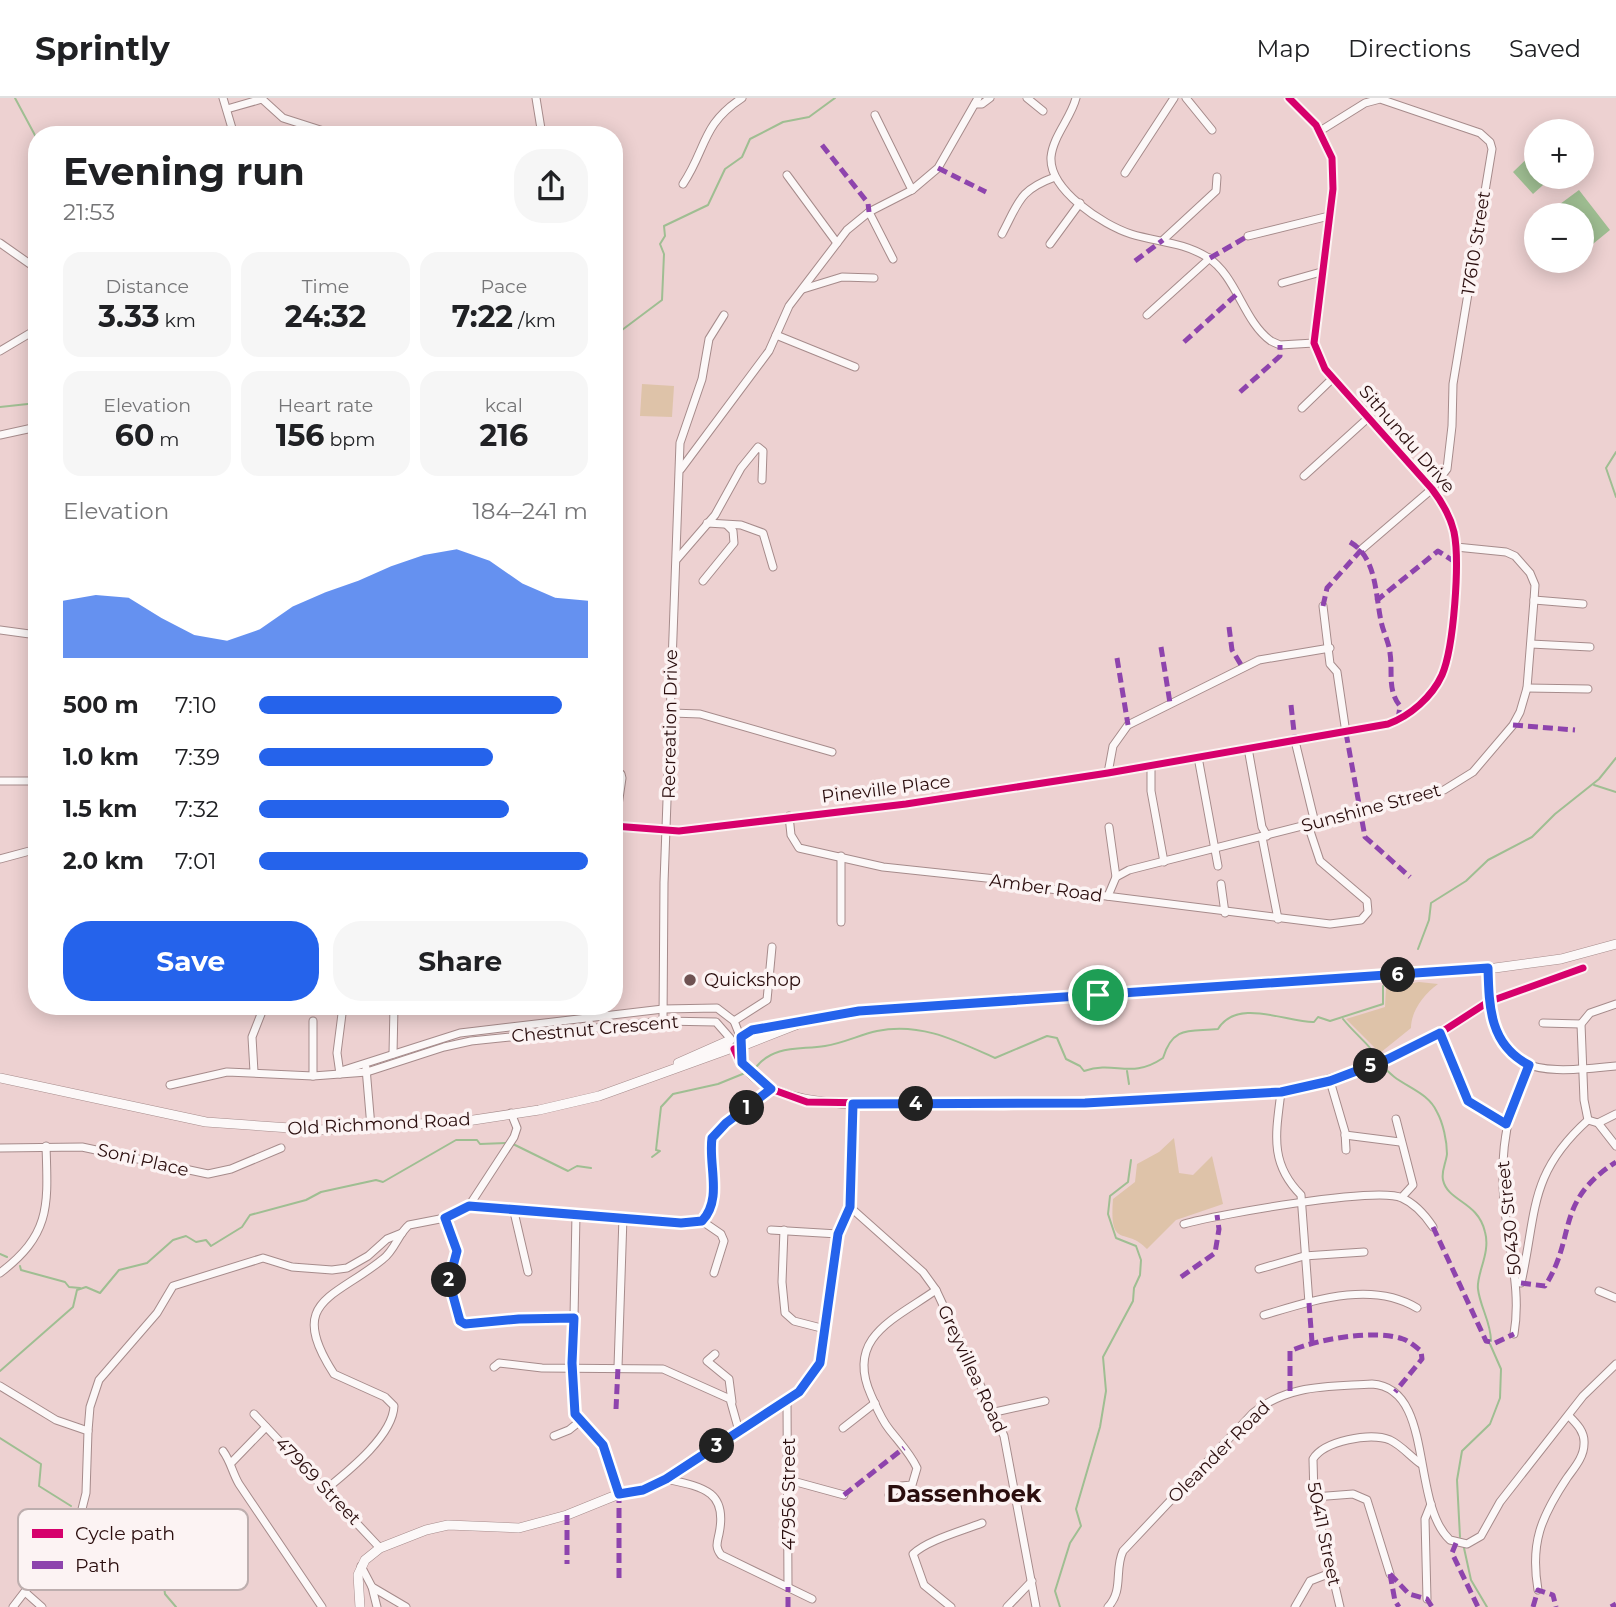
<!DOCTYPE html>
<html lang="en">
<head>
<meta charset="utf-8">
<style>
  :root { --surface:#fff; --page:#f6f6f6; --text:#202124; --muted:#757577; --line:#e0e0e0; --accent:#2563eb }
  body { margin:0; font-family:Montserrat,sans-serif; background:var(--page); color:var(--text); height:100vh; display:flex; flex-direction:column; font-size:26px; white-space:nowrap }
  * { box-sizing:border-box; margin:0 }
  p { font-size:23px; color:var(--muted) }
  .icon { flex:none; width:38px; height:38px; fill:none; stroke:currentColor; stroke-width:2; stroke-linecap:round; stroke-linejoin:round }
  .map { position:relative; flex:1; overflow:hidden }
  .drawer { position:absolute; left:28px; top:28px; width:595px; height:889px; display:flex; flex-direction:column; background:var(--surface); border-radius:28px; box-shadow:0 4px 18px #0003 }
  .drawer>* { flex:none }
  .buttons { position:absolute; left:1524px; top:21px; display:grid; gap:14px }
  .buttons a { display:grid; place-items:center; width:70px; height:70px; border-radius:50%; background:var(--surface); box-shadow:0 4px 18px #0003; font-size:35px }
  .pin { position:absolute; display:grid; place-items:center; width:60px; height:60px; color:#fff; margin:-30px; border:4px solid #fff; border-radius:50%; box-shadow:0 2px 7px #0007 }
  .km { position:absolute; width:35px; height:35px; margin:-18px; border-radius:50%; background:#222; color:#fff; font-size:19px; line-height:35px; text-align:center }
  .round { display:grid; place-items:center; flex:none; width:74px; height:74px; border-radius:28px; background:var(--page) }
  .head { display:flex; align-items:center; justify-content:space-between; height:119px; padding:0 35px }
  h1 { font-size:38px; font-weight:700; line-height:52px }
  .figures { display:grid; grid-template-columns:repeat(3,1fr); gap:10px; height:119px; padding:7px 35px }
  .figures div { display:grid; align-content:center; border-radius:18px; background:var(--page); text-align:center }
  .figures b { font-size:30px; font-weight:700 }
  .figures small { font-size:19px; font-weight:400 }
  .figures p { font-size:19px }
  .chart { height:196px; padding:14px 35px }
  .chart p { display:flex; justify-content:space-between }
  .chart svg { width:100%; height:126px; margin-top:7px; fill:var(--accent); opacity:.7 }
  .button { display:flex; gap:14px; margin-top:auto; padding:14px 35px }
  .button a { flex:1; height:80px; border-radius:28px; background:var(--accent); color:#fff; font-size:28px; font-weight:700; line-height:80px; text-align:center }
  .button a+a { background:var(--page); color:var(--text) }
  ul { padding:0 35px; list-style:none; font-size:23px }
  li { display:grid; grid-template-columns:112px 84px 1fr; align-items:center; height:52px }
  li i { height:18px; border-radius:9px; background:var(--accent) }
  header { display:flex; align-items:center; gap:42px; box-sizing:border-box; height:98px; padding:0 35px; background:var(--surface); border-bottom:2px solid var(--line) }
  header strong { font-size:33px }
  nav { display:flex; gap:38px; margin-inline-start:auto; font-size:24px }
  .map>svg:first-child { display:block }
  .green { fill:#dec3a9 }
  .water { fill:#9fbe92 }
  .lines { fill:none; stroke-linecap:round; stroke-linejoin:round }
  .stream { stroke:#9fbe92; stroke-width:2 }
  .minor-casing { stroke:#a68b8b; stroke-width:9 }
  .tertiary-casing { stroke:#a68b8b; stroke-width:10 }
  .minor { stroke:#fcf8f8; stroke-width:7 }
  .tertiary { stroke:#fcf8f8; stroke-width:9 }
  .quiet { stroke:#8e44ad; stroke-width:5; stroke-dasharray:10 5; stroke-linecap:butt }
  .cycleway-casing { stroke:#fcf3f3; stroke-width:11 }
  .cycleway { stroke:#d6006c; stroke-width:7 }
  .route-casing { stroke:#fff; stroke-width:14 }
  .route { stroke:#2563eb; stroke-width:9 }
  .poi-dot { fill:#6f5252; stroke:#fcf3f3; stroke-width:2.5 }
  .labels { text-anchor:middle; stroke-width:7; stroke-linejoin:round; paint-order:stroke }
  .street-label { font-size:18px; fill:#2b0e0e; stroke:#fcf3f3 }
  .poi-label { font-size:18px; fill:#2b0e0e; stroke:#fcf3f3; text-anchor:start }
  .district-label { font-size:24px; font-weight:bold; fill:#2b0e0e; stroke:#fcf3f3 }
  .key { fill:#fcf3f3; stroke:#bdaeae; stroke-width:2 }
  .key-label { font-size:19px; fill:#2b0e0e }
</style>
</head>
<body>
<header>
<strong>Sprintly</strong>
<nav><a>Map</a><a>Directions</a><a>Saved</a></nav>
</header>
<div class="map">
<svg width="1616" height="1509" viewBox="0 0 1616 1509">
  <rect width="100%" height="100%" fill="#edd1d1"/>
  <g class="green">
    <path d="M642 286 674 288 672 319 640 318Z"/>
    <path d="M1419 884 1438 886C1424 896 1411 913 1411 930L1380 955 1346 921 1385 909 1386 889Z"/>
    <path d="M1174 1040 1179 1075 1193 1077 1212 1058 1223 1106 1176 1122 1147 1151C1126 1128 1109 1153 1113 1101L1135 1084 1137 1066 1159 1054Z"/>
  </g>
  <g class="water">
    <path d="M1536 52V79H1552L1533 96 1513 74Z"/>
    <path d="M1579 92 1610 132 1588 150 1582 142V117H1562L1556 109Z"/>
  </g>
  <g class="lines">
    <g class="stream">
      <path d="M15 0 37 41"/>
      <path d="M614 238 662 202 664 156 660 146 665 138 664 128 708 107 725 71 742 59 750 41 783 24 809 19 835 0"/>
      <path d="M0 309 37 305"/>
      <path d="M1616 354 1606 370 1616 399"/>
      <path d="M1594 687 1616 694"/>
      <path d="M1418 851 1429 822 1431 805 1466 783 1488 762 1532 739 1555 716 1599 681 1616 660"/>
      <path d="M1343 921C1355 936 1368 945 1379 961"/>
      <path d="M1382 966C1396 988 1426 990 1437 1014 1443 1025 1447 1043 1447 1056 1446 1065 1441 1073 1443 1082 1448 1104 1478 1103 1485 1134 1491 1155 1476 1176 1478 1191 1480 1209 1491 1224 1491 1243"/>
      <path d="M757 968C775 947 799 952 825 948 844 945 859 937 877 933 921 924 957 943 995 960L1047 938 1057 940 1066 961 1080 968 1084 973C1116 962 1130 982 1163 960 1173 926 1192 934 1218 931 1237 899 1289 925 1314 924L1318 919 1330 923 1383 906V888"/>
      <path d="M1127 973 1129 986"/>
      <path d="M513 1046 568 1073 577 1068 591 1070"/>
      <path d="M652 1059 660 1053 656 1052 661 1009 673 996 718 986 745 975"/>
      <path d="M0 1156 7 1159"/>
      <path d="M20 1168 21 1172 65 1184 69 1189 80 1190"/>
      <path d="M0 1273 73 1209 77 1192 86 1189 100 1195 119 1172 147 1165 173 1142 186 1138 196 1144 206 1142 211 1148 242 1129 250 1117 306 1102 321 1094 376 1082 383 1084 456 1042H477L480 1046 506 1045"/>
      <path d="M0 1340 41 1366 39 1388 71 1408"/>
      <path d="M86 1419 106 1431 128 1453 129 1463 142 1466 163 1481 165 1496 176 1509"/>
      <path d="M1460 1439 1457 1382 1462 1353 1490 1326 1500 1300 1501 1271 1490 1246"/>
      <path d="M1464 1450 1471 1482 1487 1509"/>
      <path d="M1060 1509 1055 1493 1070 1445 1081 1428 1076 1411 1100 1329 1106 1293 1103 1259 1133 1203 1134 1190 1140 1177 1141 1162 1136 1148 1116 1140 1108 1116 1110 1098 1128 1084 1131 1062"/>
    </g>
    <defs>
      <g id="minor">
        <path d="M223 0 234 37"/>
        <path d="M536 0 542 37"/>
        <path d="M1027 0 1043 13"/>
        <path d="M1076 0C1071 20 1053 38 1051 59 1049 92 1103 127 1131 136 1157 144 1183 144 1207 159 1237 178 1243 223 1271 243L1280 247 1314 245"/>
        <path d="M1186 0 1212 32"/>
        <path d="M975 6H982L990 0"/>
        <path d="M227 11 262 1 283 20 336 37"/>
        <path d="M875 17 912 92"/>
        <path d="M1320 33 1365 5 1380 1 1480 35 1490 44 1492 51 1453 286 1452 328 1447 371 1432 391 1362 451"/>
        <path d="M1125 75 1174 0"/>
        <path d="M787 77 837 145"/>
        <path d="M683 86C707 50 701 27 742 0"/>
        <path d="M869 114 893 161"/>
        <path d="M1002 136C1019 104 1019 92 1055 79"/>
        <path d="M1248 138 1329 118"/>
        <path d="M1163 142 1216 93 1217 79"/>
        <path d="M0 145 37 171"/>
        <path d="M1050 146 1080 105"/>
        <path d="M1282 185 1321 174"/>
        <path d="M803 191 842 179 874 180"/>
        <path d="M1147 217 1210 160"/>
        <path d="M776 237 855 269"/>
        <path d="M0 253 37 231"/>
        <path d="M1302 310 1333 280"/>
        <path d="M0 337 37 329"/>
        <path d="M681 371 769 253 789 208 847 132 869 114 912 92 938 70 978 0"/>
        <path d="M1304 378 1368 320"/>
        <path d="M707 425 741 427 763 435 773 469"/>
        <path d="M677 461 715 417 741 370 758 349 763 353 762 382"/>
        <path d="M703 483 734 445 733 433 727 427"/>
        <path d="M1534 502 1583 506"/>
        <path d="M1323 508 1330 566 1337 574 1346 635"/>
        <path d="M0 532 37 537"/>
        <path d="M1531 546 1590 549"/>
        <path d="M1527 590 1588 591"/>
        <path d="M672 615 700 616 832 654"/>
        <path d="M1295 643 1315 725"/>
        <path d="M1248 650 1262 729 1267 738"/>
        <path d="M37 658V685"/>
        <path d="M1198 659 1218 768"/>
        <path d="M1151 668V693L1164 764"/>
        <path d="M614 671 621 676 622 680 615 728"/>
        <path d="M1108 675 1113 648 1128 627 1259 562 1330 550"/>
        <path d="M0 683H36"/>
        <path d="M789 718 791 737 799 750 883 769 1005 782 1042 790 1330 826 1361 822 1368 814 1367 803 1320 763 1308 727"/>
        <path d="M614 728 679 733 906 706 1108 675 1388 626C1410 618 1432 599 1442 577 1454 549 1460 463 1454 434 1450 417 1442 404 1432 391L1325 271 1314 245 1333 91 1332 60 1316 27 1289 0"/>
        <path d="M1109 729 1116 779"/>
        <path d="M1262 739 1278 821"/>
        <path d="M841 758V824"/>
        <path d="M0 761 37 751"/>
        <path d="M1221 786 1225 815"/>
        <path d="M1108 798 1116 779 1129 772 1444 692 1473 674 1513 627 1520 614 1527 590 1534 502 1535 487 1530 475 1515 458 1506 454 1456 449"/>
        <path d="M1488 870C1490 974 1523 978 1616 968"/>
        <path d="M663 923 664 785 680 345 702 281 709 241 724 217"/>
        <path d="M734 923 767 902 772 849"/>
        <path d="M1543 925 1581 926"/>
        <path d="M1440 935 1468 1003 1506 1026"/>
        <path d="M393 956 394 908"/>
        <path d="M366 970 371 1029"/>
        <path d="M341 973 460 935 663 911 717 910 734 923 740 938"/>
        <path d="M254 974 252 939 263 911"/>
        <path d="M340 976 337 955 343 908"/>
        <path d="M313 978V923"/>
        <path d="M1330 983 1345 1034 1346 1052"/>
        <path d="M170 987 227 974 313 978 367 974 444 949 471 943 663 923 716 924 730 940"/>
        <path d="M1281 994C1276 1035 1269 1065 1301 1097L1309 1205"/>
        <path d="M853 1006 1085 1005 1298 991 1388 961 1440 935 1488 904 1583 870"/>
        <path d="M1396 1021 1413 1087 1402 1099"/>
        <path d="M1588 1022 1584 1002 1581 926 1590 915 1616 906"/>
        <path d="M1588 1022 1598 1025 1616 1048"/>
        <path d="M1598 1025 1616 1016"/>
        <path d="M1345 1037 1400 1044"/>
        <path d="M0 1050 82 1049 208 1076 231 1071 281 1050"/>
        <path d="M469 1108 681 1125C731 1126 708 1071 712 1040L726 1025 771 991"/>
        <path d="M850 1109 923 1174 936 1192 1004 1338 1036 1509"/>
        <path d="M514 1114 528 1174"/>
        <path d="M445 1120 457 1153 449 1183 460 1223 465 1226 519 1221 574 1220 576 1116"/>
        <path d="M702 1123 721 1136 724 1143 714 1175"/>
        <path d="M1184 1126C1215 1117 1378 1088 1402 1100 1416 1106 1425 1117 1433 1129"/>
        <path d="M771 1132 838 1136"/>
        <path d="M784 1132 782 1184 785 1215 794 1223 825 1231"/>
        <path d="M1259 1171 1304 1158 1364 1154"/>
        <path d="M0 1175C51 1136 48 1108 46 1048"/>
        <path d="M1516 1184 1521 1185C1537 1114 1528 1076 1588 1022"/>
        <path d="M1599 1193 1616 1200"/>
        <path d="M1264 1217C1312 1203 1371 1182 1417 1210"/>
        <path d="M574 1220 572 1265 575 1316 603 1347 619 1396"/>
        <path d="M1514 1236C1520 1201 1513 1169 1508 1134 1498 1075 1501 1021 1529 967"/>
        <path d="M715 1256 707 1263 729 1281 732 1304"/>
        <path d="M494 1269 499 1265 542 1270 663 1271 730 1301 739 1333"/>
        <path d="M618 1269 623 1119"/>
        <path d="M0 1288 56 1322 88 1333 86 1395 79 1423 13 1509"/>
        <path d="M787 1302 788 1489"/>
        <path d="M995 1314 1045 1303"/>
        <path d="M254 1316 380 1450"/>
        <path d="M843 1330 875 1305"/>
        <path d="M88 1333 90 1309 99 1282 157 1215 173 1188 263 1160 292 1169 332 1172 347 1170 368 1158 387 1141 402 1135"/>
        <path d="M554 1338 569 1332 579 1324"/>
        <path d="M223 1353C231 1364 232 1374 239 1386L322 1509"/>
        <path d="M232 1364 266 1329"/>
        <path d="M666 1381C703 1389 728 1393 719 1436 717 1445 715 1449 721 1457L812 1501"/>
        <path d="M789 1382 844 1397"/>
        <path d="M325 1392C347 1374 393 1338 394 1308L385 1299 334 1276C286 1202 334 1201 383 1161 395 1152 398 1136 409 1127L445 1120 469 1108 514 1039 517 1030 511 1015"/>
        <path d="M889 1397 901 1388 912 1387 917 1370C910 1355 899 1344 889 1331 881 1321 876 1308 871 1297 845 1239 895 1221 936 1192"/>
        <path d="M1314 1399 1353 1396 1367 1402 1390 1476"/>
        <path d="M361 1468 372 1489 406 1509"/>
        <path d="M372 1489 377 1509"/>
        <path d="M1538 1492C1530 1445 1541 1419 1567 1380 1574 1370 1584 1359 1584 1346 1585 1334 1577 1326 1569 1318"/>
        <path d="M25 1494 42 1509"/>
        <path d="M1427 1501 1425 1421 1431 1406"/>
        <path d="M951 1509 924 1487 913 1456C928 1442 962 1433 982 1425"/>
        <path d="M1007 1509 1032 1483"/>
        <path d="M1108 1509C1124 1492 1114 1472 1123 1453L1253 1315C1288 1286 1329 1289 1372 1286 1435 1290 1410 1405 1450 1442L1467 1446 1481 1438 1500 1404 1583 1298 1616 1266"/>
        <path d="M1295 1509 1310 1483 1333 1474"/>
        <path d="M1340 1509 1314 1399 1313 1361C1324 1343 1370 1334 1390 1342 1401 1347 1411 1359 1421 1366"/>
      </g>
      <g id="tertiary">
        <path d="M741 939 764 929 859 913 1495 870 1561 861 1616 846"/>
        <path d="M742 948 798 926"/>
        <path d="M678 965 730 942"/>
        <path d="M0 980 206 1024 319 1032 467 1023 539 1012 599 998 732 950"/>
        <path d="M360 1509 358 1477 365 1462 380 1450 426 1432 448 1427 519 1430 567 1417 619 1396 643 1392 656 1387 799 1294 820 1265 838 1136 850 1109 853 1006C809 1004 754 999 734 951"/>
      </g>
    </defs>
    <use href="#minor" class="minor-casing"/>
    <use href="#tertiary" class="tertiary-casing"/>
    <use href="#minor" class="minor"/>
    <use href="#tertiary" class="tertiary"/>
    <g class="quiet">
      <path d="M822 47 868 105 869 114"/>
      <path d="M938 70 986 94"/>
      <path d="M1210 160 1248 138"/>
      <path d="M1135 163 1163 142"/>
      <path d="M1184 244 1237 196"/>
      <path d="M1240 294 1280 258V247"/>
      <path d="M1350 444C1377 460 1375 495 1381 523 1383 534 1389 544 1390 555 1393 574 1387 592 1400 608L1398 622"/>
      <path d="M1376 503 1438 453 1455 464"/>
      <path d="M1323 508 1327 490 1362 451"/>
      <path d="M1229 529 1232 552 1243 570"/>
      <path d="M1161 549 1170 605"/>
      <path d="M1117 560 1128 627"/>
      <path d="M1291 607 1295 643"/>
      <path d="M1513 627 1575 632"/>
      <path d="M1346 635 1365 739 1410 779"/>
      <path d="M1433 1129 1486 1243 1495 1245 1514 1236"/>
      <path d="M1181 1179 1215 1155 1219 1131 1217 1117"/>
      <path d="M1521 1185 1545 1188C1577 1138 1554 1104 1616 1064"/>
      <path d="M1309 1205 1312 1244"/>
      <path d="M1290 1293V1253C1318 1241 1374 1231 1403 1241 1409 1243 1416 1249 1421 1253L1422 1261 1395 1294"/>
      <path d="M616 1311 618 1269"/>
      <path d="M844 1397 904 1350"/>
      <path d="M567 1417V1466"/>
      <path d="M1456 1445 1452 1455 1478 1509"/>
      <path d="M1390 1476 1409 1496 1427 1501 1432 1509"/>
      <path d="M1390 1476 1395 1503 1399 1509"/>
      <path d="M619 1480V1396"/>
      <path d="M788 1509V1489"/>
      <path d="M1533 1509 1538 1492 1553 1497 1556 1509"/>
      <path d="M1611 1509 1616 1506"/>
    </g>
    <defs>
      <g id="cycleway">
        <path d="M614 728 679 733 906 706 1108 675 1388 626C1410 618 1432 599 1442 577 1454 549 1460 463 1454 434 1450 417 1442 404 1432 391L1325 271 1314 245 1333 91 1332 60 1316 27 1289 0"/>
        <path d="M734 951 739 962 771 991 807 1004 1004 1007 1281 994 1330 983 1388 961 1440 935 1488 904 1583 870"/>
      </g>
    </defs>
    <use href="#cycleway" class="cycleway-casing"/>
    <use href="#cycleway" class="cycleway"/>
  </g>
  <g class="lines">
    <defs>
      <path id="route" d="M1488 870C1489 910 1490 947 1529 967L1506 1026 1468 1003 1440 935 1388 961 1330 983 1281 994 1085 1005 853 1006 850 1109 838 1136 820 1265 799 1294 666 1381 643 1392 619 1396 603 1347 575 1316 572 1265 574 1220 519 1221 465 1226 460 1223 449 1183 457 1153 445 1120 469 1108 681 1125 702 1123C723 1101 708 1067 712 1040L726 1025 771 991 742 965 741 939 752 932 859 913Z"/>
    </defs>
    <use href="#route" class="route-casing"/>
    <use href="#route" class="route"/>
  </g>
  <circle class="poi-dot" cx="690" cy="882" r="7"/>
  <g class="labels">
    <g class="street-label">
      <text transform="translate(1476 145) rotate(-81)" y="6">17610 Street</text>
      <text transform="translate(1407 341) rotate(49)" y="6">Sithundu Drive</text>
      <text transform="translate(670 626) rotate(-89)" y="6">Recreation Drive</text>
      <text transform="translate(886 691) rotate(-7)" y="6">Pineville Place</text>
      <text transform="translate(1371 710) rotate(-15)" y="6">Sunshine Street</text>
      <text transform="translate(1046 790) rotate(8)" y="6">Amber Road</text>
      <text transform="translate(595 931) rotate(-5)" y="6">Chestnut Crescent</text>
      <text transform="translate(379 1026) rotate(-3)" y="6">Old Richmond Road</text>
      <text transform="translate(143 1062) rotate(13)" y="6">Soni Place</text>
      <text transform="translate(1509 1120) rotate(-96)" y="6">50430 Street</text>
      <text transform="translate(972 1271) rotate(65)" y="6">Greyvillea Road</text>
      <text transform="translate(1219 1354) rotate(-45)" y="6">Oleander Road</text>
      <text transform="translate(318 1383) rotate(46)" y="6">47969 Street</text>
      <text transform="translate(789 1396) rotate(-90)" y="6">47956 Street</text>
      <text transform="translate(1324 1436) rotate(78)" y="6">50411 Street</text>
    </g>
    <g class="poi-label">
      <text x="704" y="888">Quickshop</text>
    </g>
    <g class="district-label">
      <text x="964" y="1404">Dassenhoek</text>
    </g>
  </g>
  <rect x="18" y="1411" width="230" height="81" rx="10" class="key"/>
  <rect x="32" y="1431" width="31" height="9" fill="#d6006c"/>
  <rect x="32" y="1463" width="31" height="8" fill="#8e44ad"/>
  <g class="key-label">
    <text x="75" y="1442">Cycle path</text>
    <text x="75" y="1474">Path</text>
  </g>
</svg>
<div class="buttons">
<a>+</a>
<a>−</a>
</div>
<div class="pin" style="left:1098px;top:897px;background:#1e9e55"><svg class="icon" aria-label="arrive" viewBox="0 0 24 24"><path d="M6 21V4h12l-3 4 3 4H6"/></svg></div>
<b class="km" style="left:747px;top:1010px">1</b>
<b class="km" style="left:449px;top:1182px">2</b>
<b class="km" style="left:717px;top:1348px">3</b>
<b class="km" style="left:916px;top:1006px">4</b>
<b class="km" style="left:1371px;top:968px">5</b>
<b class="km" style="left:1398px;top:877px">6</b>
<section class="drawer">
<div class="head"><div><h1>Evening run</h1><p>21:53</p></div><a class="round"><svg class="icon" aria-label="share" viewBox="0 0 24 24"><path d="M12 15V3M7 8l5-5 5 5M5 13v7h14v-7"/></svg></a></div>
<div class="figures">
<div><p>Distance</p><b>3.33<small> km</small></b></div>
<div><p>Time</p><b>24:32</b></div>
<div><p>Pace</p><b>7:22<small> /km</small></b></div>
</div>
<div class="figures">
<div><p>Elevation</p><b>60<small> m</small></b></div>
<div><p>Heart rate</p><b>156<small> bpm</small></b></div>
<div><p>kcal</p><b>216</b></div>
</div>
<div class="chart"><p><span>Elevation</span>184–241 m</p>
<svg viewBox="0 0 160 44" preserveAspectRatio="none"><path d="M0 44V24L10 22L20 23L30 30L40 36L50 38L60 34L70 26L80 21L90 17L100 12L110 8L120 6L130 10L140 18L150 23L160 24V44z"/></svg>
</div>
<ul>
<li><b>500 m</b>7:10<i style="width:92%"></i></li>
<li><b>1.0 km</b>7:39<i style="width:71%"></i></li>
<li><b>1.5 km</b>7:32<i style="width:76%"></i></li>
<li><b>2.0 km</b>7:01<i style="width:100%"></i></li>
</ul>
<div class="button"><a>Save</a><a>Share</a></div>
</section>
</div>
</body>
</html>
